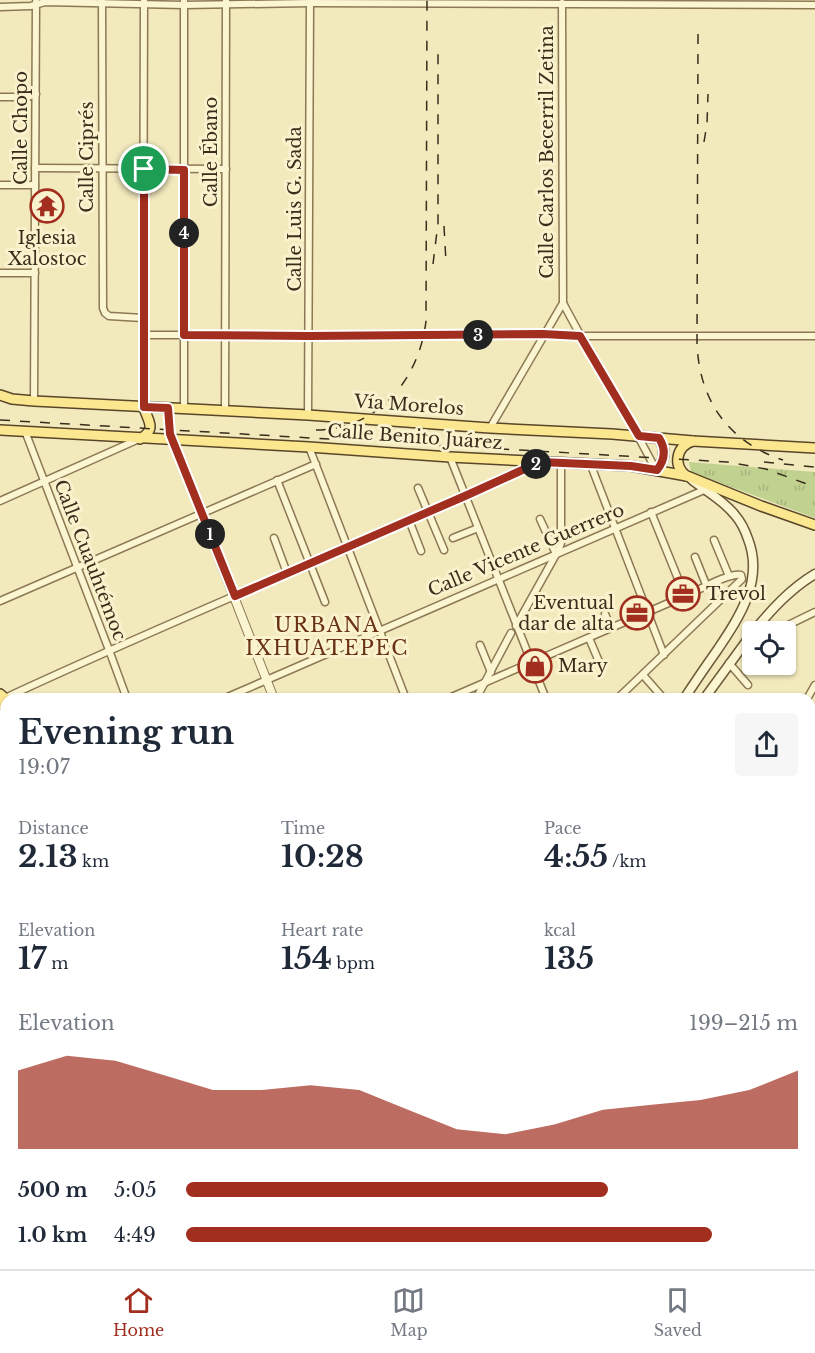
<!DOCTYPE html>
<html lang="en">
<head>
<meta charset="utf-8">
<style>
  :root { --surface:#fff; --page:#f6f6f7; --text:#1f2937; --muted:#747a83; --line:#e0e1e3; --accent:#a12e1e }
  body { margin:0; font-family:"Libre Baskerville",serif; background:var(--page); color:var(--text); height:100vh; display:flex; flex-direction:column; font-size:22px; white-space:nowrap }
  * { box-sizing:border-box; margin:0 }
  p { font-size:20px; color:var(--muted) }
  .icon { flex:none; width:33px; height:33px; fill:none; stroke:currentColor; stroke-width:2; stroke-linecap:round; stroke-linejoin:round }
  .map { position:relative; flex:1; overflow:hidden }
  .drawer { position:absolute; left:0px; top:693px; width:816px; height:576px; display:flex; flex-direction:column; background:var(--surface); border-radius:18px 18px 0 0; box-shadow:0 2px 4px #0004 }
  .drawer>* { flex:none }
  .tools { position:absolute; left:742px; top:621px; display:grid; gap:12px }
  .tools a { display:grid; place-items:center; width:54px; height:54px; border-radius:6px; background:var(--surface); box-shadow:0 2px 4px #0004; font-size:30px }
  .pin { position:absolute; display:grid; place-items:center; width:51px; height:51px; color:#fff; margin:-26px; border:3px solid #fff; border-radius:50%; box-shadow:0 2px 6px #0007 }
  .km { position:absolute; width:30px; height:30px; margin:-15px; border-radius:50%; background:#222; color:#fff; font-size:16px; line-height:30px; text-align:center }
  .round { display:grid; place-items:center; flex:none; width:63px; height:63px; border-radius:6px; background:var(--page) }
  .summary { display:flex; align-items:center; justify-content:space-between; height:102px; padding:0 18px }
  h1 { font-size:33px; font-weight:700; line-height:45px }
  .figures { display:grid; grid-template-columns:repeat(3,1fr); gap:9px; height:102px; padding:6px 18px }
  .figures div { display:grid; align-content:center }
  .figures b { font-size:30px; font-weight:700 }
  .figures small { font-size:16px; font-weight:400 }
  .figures p { font-size:16px }
  .chart { height:168px; padding:12px 18px }
  .chart p { display:flex; justify-content:space-between }
  .chart svg { width:100%; height:108px; margin-top:6px; fill:var(--accent); opacity:.7 }
  ul { padding:0 18px; list-style:none; font-size:20px }
  li { display:grid; grid-template-columns:96px 72px 1fr; align-items:center; height:45px }
  li i { height:15px; border-radius:8px; background:var(--accent) }
  .menu { display:flex; justify-content:space-around; align-items:center; height:84px; border-top:2px solid var(--line); background:var(--surface); font-size:16px; color:var(--muted) }
  .menu a { display:grid; justify-items:center; gap:3px }
  .menu .active { color:var(--accent) }
  .map>svg:first-child { display:block }
  .grass { fill:url(#grass-dots) }
  .park { fill:url(#park-tufts) }
  .lines { fill:none; stroke-linecap:round; stroke-linejoin:round }
  .minor-casing { stroke:#8c7954; stroke-width:9 }
  .tertiary-casing { stroke:#8c7954; stroke-width:10 }
  .secondary-casing { stroke:#6d5a38; stroke-width:11 }
  .primary-casing { stroke:#594629; stroke-width:12 }
  .motorway-casing { stroke:#594629; stroke-width:14 }
  .minor { stroke:#fcf5d1; stroke-width:6 }
  .tertiary { stroke:#fcf5d1; stroke-width:8 }
  .secondary { stroke:#fcf5d1; stroke-width:8 }
  .primary { stroke:#fae790; stroke-width:9 }
  .motorway { stroke:#ebb843; stroke-width:10 }
  .rail { stroke:#392e1b; stroke-width:1.5; stroke-dasharray:10 10; stroke-linecap:butt }
  .route-casing { stroke:#fff; stroke-width:12 }
  .route { stroke:#a12e1e; stroke-width:8 }
  .labels { text-anchor:middle; stroke-width:6; stroke-linejoin:round; paint-order:stroke }
  .street-label { font-size:18px; fill:#392e1b; stroke:#f9f2cd }
  .poi-label { font-size:18px; fill:#392e1b; stroke:#f9f2cd; text-anchor:start }
  .neighbourhood-label { font-size:20px; letter-spacing:1.5px; fill:#6a3215; stroke:#f9f2cd }
</style>
</head>
<body>
<div class="map">
<svg width="815" height="1269" viewBox="0 0 815 1269">
  <defs>
    <pattern id="grass-dots" width="8" height="8" patternUnits="userSpaceOnUse" patternTransform="scale(1.5)"><rect width="8" height="8" fill="#c1d190"/><path d="M2 2h.1M6 6h.1" fill="none" stroke="#a7b47c" stroke-width="1.8" stroke-linecap="round"/></pattern>
    <pattern id="park-tufts" width="24" height="20" patternUnits="userSpaceOnUse" patternTransform="scale(1.5)"><rect width="24" height="20" fill="#c1d190"/><path d="M3 7l-1-3M5 7V3M7 7l1-3M15 17l-1-3M17 17v-4M19 17l1-3" fill="none" stroke="#a7b47c"/></pattern>
  </defs>
  <rect width="100%" height="100%" fill="#f2e9bd"/>
  <g class="grass">
    <path d="M0 1184 6 1188V1213H0Z"/>
    <path d="M62 1263H106L115 1269H69Z"/>
    <path d="M208 1263H619L621 1269H207Z"/>
  </g>
  <path class="park" d="M689 462 815 472V518L691 472Z"/>
  <g class="lines">
    <defs>
      <g id="minor">
        <path d="M102 0 103 308 105 313 109 316 143 318"/>
        <path d="M562 3 563 303C592 359 627 413 656 470"/>
        <path d="M0 7 31 6 45 2 184 5 310 3 815 5"/>
        <path d="M0 97H28L36 94"/>
        <path d="M35 168 226 169"/>
        <path d="M0 185H35"/>
        <path d="M0 273H35"/>
        <path d="M143 335C276 335 410 335 543 335L580 336H815"/>
        <path d="M34 401 36 2"/>
        <path d="M144 407 143 335 144 1"/>
        <path d="M184 409V0"/>
        <path d="M225 411 226 0"/>
        <path d="M308 415 310 3"/>
        <path d="M490 428 563 303"/>
        <path d="M25 431 109 650 127 699"/>
        <path d="M309 447 406 699"/>
        <path d="M450 457 546 699"/>
        <path d="M590 463 664 655"/>
        <path d="M277 480 325 602"/>
        <path d="M418 488 444 550"/>
        <path d="M0 501 139 439"/>
        <path d="M651 512 685 596"/>
        <path d="M540 519 556 554"/>
        <path d="M409 520 421 551"/>
        <path d="M274 538 287 573"/>
        <path d="M453 538 478 528"/>
        <path d="M714 540 729 576"/>
        <path d="M695 557 707 587"/>
        <path d="M0 601 316 464"/>
        <path d="M605 614 611 628"/>
        <path d="M516 626 559 549 561 543V462"/>
        <path d="M774 632 815 612"/>
        <path d="M589 638 600 664"/>
        <path d="M480 645 491 672"/>
        <path d="M729 663 748 685"/>
        <path d="M643 675 664 699"/>
        <path d="M5 698C181 616 361 544 537 463"/>
        <path d="M223 699 704 490 705 488"/>
        <path d="M447 699C527 664 607 629 687 595 699 590 730 572 741 575L742 579 617 699"/>
        <path d="M476 699 511 633"/>
        <path d="M807 699 815 685"/>
        <path d="M810 768 815 758"/>
        <path d="M0 892 4 912"/>
        <path d="M810 914 811 906"/>
        <path d="M810 931 812 928 815 916"/>
        <path d="M0 939H6"/>
        <path d="M0 974H6"/>
        <path d="M5 1000 4 1006 6 1016"/>
        <path d="M6 1001 3 995 6 988"/>
        <path d="M810 1019 815 997"/>
        <path d="M810 1025 815 1027"/>
        <path d="M0 1052H6"/>
        <path d="M0 1086 6 1087"/>
        <path d="M810 1089 815 1091"/>
        <path d="M0 1113H6"/>
        <path d="M810 1113 815 1115"/>
        <path d="M0 1139 6 1131"/>
        <path d="M0 1251 6 1255"/>
        <path d="M0 1255 8 1269"/>
        <path d="M17 1263 26 1269"/>
        <path d="M159 1263 160 1269"/>
        <path d="M184 1263 186 1269"/>
        <path d="M130 1269 135 1263"/>
        <path d="M759 1269 761 1263"/>
      </g>
      <path id="tertiary" d="M167 408 170 433 274 699"/>
      <g id="secondary">
        <path d="M753 632C771 610 790 589 815 574"/>
        <path d="M684 699C695 682 706 666 718 649 740 616 764 580 748 539 745 530 741 522 735 515 723 500 707 492 692 480"/>
        <path d="M704 699 753 632"/>
        <path d="M0 1217 6 1216"/>
        <path d="M0 1229 6 1233"/>
        <path d="M0 1241 6 1246"/>
        <path d="M30 1263 38 1269"/>
        <path d="M47 1263 55 1269"/>
        <path d="M58 1263 66 1269"/>
      </g>
      <g id="primary">
        <path d="M0 395 12 399 34 401 308 415 490 428 612 434 693 441 815 448"/>
        <path d="M0 430 309 447 450 457 631 466 687 476 761 506 815 525"/>
        <path d="M140 439C158 428 147 421 144 407"/>
        <path d="M657 470C665 460 666 449 659 438"/>
        <path d="M686 476C672 464 677 446 693 441"/>
        <path d="M0 694 6 699"/>
        <path d="M0 704 6 705"/>
        <path d="M0 784 6 793"/>
      </g>
      <g id="motorway">
        <path d="M0 746 6 749"/>
        <path d="M0 804 6 810"/>
        <path d="M638 1263 641 1269"/>
        <path d="M657 1263 660 1269"/>
      </g>
    </defs>
    <use href="#minor" class="minor-casing"/>
    <use href="#tertiary" class="tertiary-casing"/>
    <use href="#secondary" class="secondary-casing"/>
    <use href="#primary" class="primary-casing"/>
    <use href="#motorway" class="motorway-casing"/>
    <use href="#minor" class="minor"/>
    <use href="#tertiary" class="tertiary"/>
    <use href="#secondary" class="secondary"/>
    <use href="#primary" class="primary"/>
    <use href="#motorway" class="motorway"/>
    <g class="rail">
      <path d="M698 34 697 343C699 400 728 442 783 460"/>
      <path d="M704 142 707 124 708 94"/>
      <path d="M444 226 446 262"/>
      <path d="M433 264 438 223V52"/>
      <path d="M0 420 727 462 766 469 815 487"/>
      <path d="M316 430C378 429 419 380 426 321L427 0"/>
      <path d="M764 462 815 467"/>
    </g>
  </g>
  <g class="lines">
    <defs>
      <path id="route" d="M144 169 184 170V335L309 336 543 334 580 336 639 436 659 438C666 449 665 460 657 470L631 466 540 462 465 496 235 596 170 434 168 408 144 407Z"/>
    </defs>
    <use href="#route" class="route-casing"/>
    <use href="#route" class="route"/>
  </g>
  <defs>
    <symbol id="temple-ring" viewBox="-11 -11 22 22"><circle r="9.5" fill="#f9f2cd" stroke="#a12e1e" stroke-width="1.5"/><path d="M0-6L5-2H3V0L6.5 2.5H4V6H1.5V3h-3V6H-4V2.5H-6.5L-3 0V-2H-5Z" fill="#a12e1e"/></symbol>
    <symbol id="office-ring" viewBox="-11 -11 22 22"><circle r="9.5" fill="#f9f2cd" stroke="#a12e1e" stroke-width="1.5"/><path d="M-6-3h4V-5.5h4V-3h4V5H-6ZM-1-4.5V-3h2v-1.5ZM-6 0V1H6V0Z" fill="#a12e1e"/></symbol>
    <symbol id="shop-ring" viewBox="-11 -11 22 22"><circle r="9.5" fill="#f9f2cd" stroke="#a12e1e" stroke-width="1.5"/><path d="M-5-2.5h2.3a2.7 3.5 0 0 1 5.4 0H5L5.5 6h-11ZM-1.5-2.5h3a1.5 2.3 0 0 0-3 0Z" fill="#a12e1e"/></symbol>
  </defs>
  <g fill-rule="evenodd">
    <use href="#temple-ring" x="28" y="187" width="38" height="38"/>
    <use href="#office-ring" x="664" y="575" width="38" height="38"/>
    <use href="#office-ring" x="618" y="594" width="38" height="38"/>
    <use href="#shop-ring" x="516" y="647" width="38" height="38"/>
  </g>
  <g class="labels">
    <g class="street-label">
      <text transform="translate(21 128) rotate(-90)" y="6">Calle Chopo</text>
      <text transform="translate(211 152) rotate(-90)" y="6">Calle Ébano</text>
      <text transform="translate(547 152) rotate(-90)" y="6">Calle Carlos Becerril Zetina</text>
      <text transform="translate(87 157) rotate(-90)" y="6">Calle Ciprés</text>
      <text transform="translate(295 209) rotate(-90)" y="6">Calle Luis G. Sada</text>
      <text transform="translate(409 405) rotate(4)" y="6">Vía Morelos</text>
      <text transform="translate(415 437) rotate(4)" y="6">Calle Benito Juárez</text>
      <text transform="translate(526 550) rotate(-23)" y="6">Calle Vicente Guerrero</text>
      <text transform="translate(90 560) rotate(69)" y="6">Calle Cuauhtémoc</text>
    </g>
    <g class="poi-label">
      <text x="47" y="244" text-anchor="middle">Iglesia<tspan x="47" dy="21">Xalostoc</tspan></text>
      <text x="706" y="600">Trevol</text>
      <text x="614" y="609" text-anchor="end">Eventual<tspan x="614" dy="21">dar de alta</tspan></text>
      <text x="558" y="672">Mary</text>
    </g>
    <g class="neighbourhood-label">
      <text x="327" y="632">URBANA<tspan x="327" dy="23">IXHUATEPEC</tspan></text>
    </g>
  </g>
</svg>
<div class="tools">
<a><svg class="icon" aria-label="locate" viewBox="0 0 24 24"><circle cx="12" cy="12" r="6"/><path d="M12 2v4M12 18v4M2 12h4M18 12h4"/></svg></a>
</div>
<div class="pin" style="left:144px;top:169px;background:#1e9e55"><svg class="icon" aria-label="arrive" viewBox="0 0 24 24"><path d="M6 21V4h12l-3 4 3 4H6"/></svg></div>
<b class="km" style="left:210px;top:534px">1</b>
<b class="km" style="left:536px;top:464px">2</b>
<b class="km" style="left:478px;top:335px">3</b>
<b class="km" style="left:184px;top:233px">4</b>
<section class="drawer">
<div class="summary"><div><h1>Evening run</h1><p>19:07</p></div><a class="round"><svg class="icon" aria-label="share" viewBox="0 0 24 24"><path d="M12 15V3M7 8l5-5 5 5M5 13v7h14v-7"/></svg></a></div>
<div class="figures">
<div><p>Distance</p><b>2.13<small> km</small></b></div>
<div><p>Time</p><b>10:28</b></div>
<div><p>Pace</p><b>4:55<small> /km</small></b></div>
</div>
<div class="figures">
<div><p>Elevation</p><b>17<small> m</small></b></div>
<div><p>Heart rate</p><b>154<small> bpm</small></b></div>
<div><p>kcal</p><b>135</b></div>
</div>
<div class="chart"><p><span>Elevation</span>199–215 m</p>
<svg viewBox="0 0 160 44" preserveAspectRatio="none"><path d="M0 44V12L10 6L20 8L30 14L40 20L50 20L60 18L70 20L80 28L90 36L100 38L110 34L120 28L130 26L140 24L150 20L160 12V44z"/></svg>
</div>
<ul>
<li><b>500 m</b>5:05<i style="width:69%"></i></li>
<li><b>1.0 km</b>4:49<i style="width:86%"></i></li>
</ul>
</section>
</div>
<nav class="menu">
<a class="active"><svg class="icon" aria-label="home" viewBox="0 0 24 24"><path d="M3 11l9-7 9 7M6 9v11h12V9"/></svg>Home</a>
<a><svg class="icon" aria-label="map" viewBox="0 0 24 24"><path d="M3 6l6-2 6 2 6-2v14l-6 2-6-2-6 2zM9 4v14M15 6v14"/></svg>Map</a>
<a><svg class="icon" aria-label="saved" viewBox="0 0 24 24"><path d="M7 4h10v16l-5-4-5 4z"/></svg>Saved</a>
</nav>
</body>
</html>
